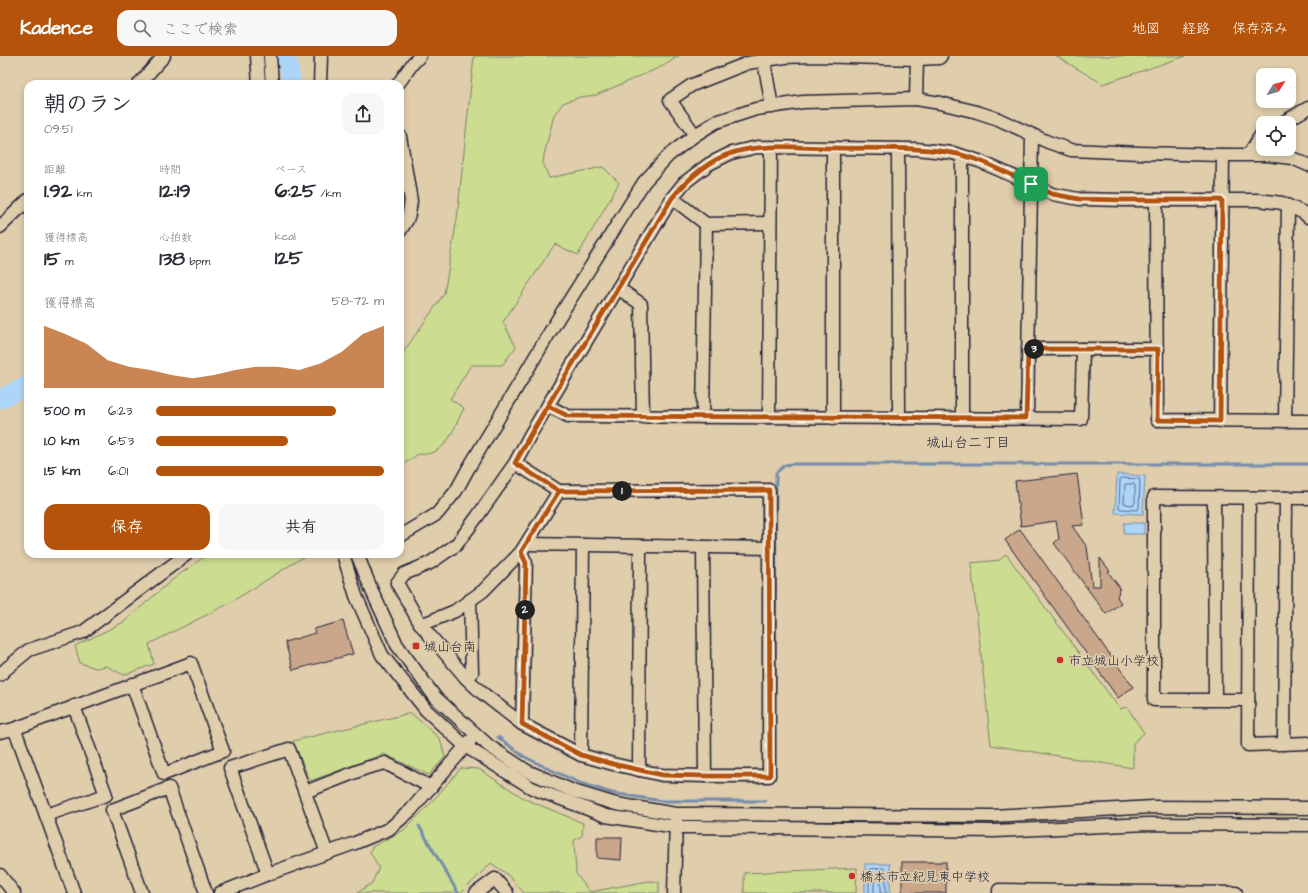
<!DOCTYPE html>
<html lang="ja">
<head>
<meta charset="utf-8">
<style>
  :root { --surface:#fff; --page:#f7f7f7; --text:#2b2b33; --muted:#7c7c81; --accent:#b45309 }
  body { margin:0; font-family:"Architects Daughter","Klee One",sans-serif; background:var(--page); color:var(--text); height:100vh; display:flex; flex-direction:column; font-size:15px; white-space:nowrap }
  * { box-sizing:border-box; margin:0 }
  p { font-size:13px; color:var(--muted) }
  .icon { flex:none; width:22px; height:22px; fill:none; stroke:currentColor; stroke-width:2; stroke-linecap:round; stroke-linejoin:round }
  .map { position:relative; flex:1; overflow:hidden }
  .details { position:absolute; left:24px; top:24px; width:380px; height:478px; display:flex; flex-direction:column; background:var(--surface); border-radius:12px; box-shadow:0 2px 6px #0003 }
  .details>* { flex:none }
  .needle { width:26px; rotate:53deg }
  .fabs { position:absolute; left:1256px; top:12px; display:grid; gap:8px }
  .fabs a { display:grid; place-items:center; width:40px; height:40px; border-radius:8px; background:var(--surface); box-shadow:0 2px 6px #0003; font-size:20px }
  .pin { position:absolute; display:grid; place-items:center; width:34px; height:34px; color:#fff; margin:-17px; border-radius:8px; box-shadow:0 2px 6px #0006 }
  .km { position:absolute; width:20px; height:20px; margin:-10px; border-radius:50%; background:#222; color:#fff; font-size:11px; line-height:20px; text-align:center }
  .round { display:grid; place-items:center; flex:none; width:42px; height:42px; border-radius:12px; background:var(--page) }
  .summary { display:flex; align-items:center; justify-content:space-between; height:68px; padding:0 20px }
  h1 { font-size:22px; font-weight:800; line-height:30px }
  .metrics { display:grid; grid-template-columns:repeat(3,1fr); gap:6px; height:68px; padding:4px 20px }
  .metrics div { display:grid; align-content:center }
  .metrics b { font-size:20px; font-weight:800 }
  .metrics small { font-size:11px; font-weight:400 }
  .metrics p { font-size:11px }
  .chart { height:112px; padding:8px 20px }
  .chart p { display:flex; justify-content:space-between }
  .chart svg { width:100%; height:72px; margin-top:4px; fill:var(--accent); opacity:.7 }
  .button { display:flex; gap:8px; margin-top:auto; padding:8px 20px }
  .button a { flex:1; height:46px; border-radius:12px; background:var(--accent); color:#fff; font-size:16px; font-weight:800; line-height:46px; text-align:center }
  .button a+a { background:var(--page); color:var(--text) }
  ul { padding:0 20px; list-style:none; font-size:13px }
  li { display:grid; grid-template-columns:64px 48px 1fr; align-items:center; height:30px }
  li i { height:10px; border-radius:5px; background:var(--accent) }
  header { display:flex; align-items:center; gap:24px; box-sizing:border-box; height:56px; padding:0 20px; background:var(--accent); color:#fff }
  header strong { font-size:19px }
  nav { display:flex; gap:22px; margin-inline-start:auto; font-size:14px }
  .search { width:280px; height:36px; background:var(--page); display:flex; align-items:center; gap:10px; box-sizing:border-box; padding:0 14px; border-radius:12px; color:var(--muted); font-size:15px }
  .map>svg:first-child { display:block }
  .green { fill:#ccdd91; stroke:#778066 }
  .water { fill:#add5f7; stroke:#758dac }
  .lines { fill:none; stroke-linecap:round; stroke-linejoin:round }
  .shore { stroke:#5a6a86; stroke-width:1 }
  .stream { stroke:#758dac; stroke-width:3 }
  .river { stroke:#add5f7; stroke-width:19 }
  .building { fill:#caa78b; stroke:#22223b }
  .minor-casing { stroke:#22223b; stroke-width:15 }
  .minor { stroke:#dfcdab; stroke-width:12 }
  .route-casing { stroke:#fff; stroke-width:8 }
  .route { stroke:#b45309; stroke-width:5 }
  .poi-dot { fill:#c8321e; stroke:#dfcdab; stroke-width:1.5 }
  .labels { text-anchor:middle; stroke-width:3.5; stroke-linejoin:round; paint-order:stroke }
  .poi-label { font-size:13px; fill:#22223b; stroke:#dfcdab; text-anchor:start }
  .neighbourhood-label { font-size:14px; fill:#22223b; stroke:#dfcdab }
</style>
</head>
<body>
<header>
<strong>Kadence</strong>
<div class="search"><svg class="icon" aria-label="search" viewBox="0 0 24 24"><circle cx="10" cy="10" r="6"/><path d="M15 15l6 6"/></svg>ここで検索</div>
<nav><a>地図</a><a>経路</a><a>保存済み</a></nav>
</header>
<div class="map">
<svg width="1308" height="837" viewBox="0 0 1308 837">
  <rect width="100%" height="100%" fill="#dfcdab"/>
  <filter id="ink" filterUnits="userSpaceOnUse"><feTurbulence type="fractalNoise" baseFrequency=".025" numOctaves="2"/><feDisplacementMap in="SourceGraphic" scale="8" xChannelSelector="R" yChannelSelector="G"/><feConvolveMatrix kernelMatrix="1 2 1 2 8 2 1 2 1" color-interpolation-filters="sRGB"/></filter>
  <g filter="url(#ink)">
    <g class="green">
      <path d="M474 0H679L663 10 596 39 580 41 563 47 554 59 544 99 543 107 549 122 603 111 619 127 578 199 555 188 503 266 516 291 502 309H471L450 343 464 352C453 373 447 401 418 398L400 411V301L444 238 457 163Z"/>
      <path d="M1056 0H1186L1103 28Z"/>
      <path d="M208 498H308L228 548 149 588 154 608 124 619 106 610 96 612 80 607 75 590 124 566 172 524Z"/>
      <path d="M1006 498 1120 653 1127 651 1144 677 1133 687V712L991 689 971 507 1000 504Z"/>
      <path d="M411 657 440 683 445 701 429 719 384 698 310 725 293 685Z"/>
      <path d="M461 712 479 713 525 743 583 767 582 780 574 784 576 818 590 836 649 825 659 826V837H524L507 818 491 807 461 837H357L372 827 379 812 370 796 372 791 404 774 430 748Z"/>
      <path d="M857 812 856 837H744V817Z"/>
    </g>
    <g class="water">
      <path d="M1117 418 1145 420 1143 458 1115 457Z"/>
      <rect x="1124" y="467" width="20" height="11"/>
      <rect x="865" y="808" width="25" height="29"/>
    </g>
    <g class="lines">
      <g class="shore">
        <path d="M1122 422 1139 423 1140 424 1139 452 1138 454 1121 453 1119 452 1120 424Z"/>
        <path d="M1127 428H1134L1135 430V447L1133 449 1126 448 1124 447 1125 429Z"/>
        <path d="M869 837V813L884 812 886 814V837"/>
        <path d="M874 837V818L875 817H879L881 819V837"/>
      </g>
      <g class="stream">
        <path d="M775 635 776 417 785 409 792 408H1308"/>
        <path d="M498 681 523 700 549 713 580 727 612 737 662 745H765"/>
        <path d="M419 770 458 837"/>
      </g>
      <g class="river">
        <path d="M286 0 292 28"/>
        <path d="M0 343 28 329"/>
      </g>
    </g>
    <g class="building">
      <path d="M1077 418 1084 469 1072 470 1087 491 1092 530H1100V502L1110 515 1108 516 1120 532 1117 541 1121 547 1106 558 1054 487 1059 483 1056 465 1021 470 1015 425Z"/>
      <path d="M1020 473 1133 631 1118 642 1005 484Z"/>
      <path d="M343 565 353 598 293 614 285 586 315 577 314 573Z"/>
      <path d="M597 781H622L621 804 597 802Z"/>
      <rect x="902" y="806" width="44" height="31"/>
    </g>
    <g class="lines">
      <defs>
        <g id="minor">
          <path d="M257 0 259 28"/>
          <path d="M270 0 272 28"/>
          <path d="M764 5 772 51"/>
          <path d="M139 28 164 0"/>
          <path d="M320 28 321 0"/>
          <path d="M398 28 413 7 420 0"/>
          <path d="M916 43 917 3"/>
          <path d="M1282 67 1308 52"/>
          <path d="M695 79 670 44 692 29 748 7 785 1 812 0 917 3 939 2 941 0"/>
          <path d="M400 80 411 145 409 158 407 164 400 175"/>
          <path d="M833 92V362"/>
          <path d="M898 93 899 362"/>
          <path d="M1249 98 1261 79 1263 78"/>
          <path d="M962 100V362"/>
          <path d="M672 142 706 168 770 167"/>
          <path d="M1156 144 1157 364 1308 365"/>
          <path d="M0 171 28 144"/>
          <path d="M618 232 641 248 643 361"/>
          <path d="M1028 293H1158"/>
          <path d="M548 350 568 360 1081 363 1083 293"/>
          <path d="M703 361 706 168"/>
          <path d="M769 361 771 91"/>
          <path d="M1027 362 1032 79"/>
          <path d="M1220 365 1223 99"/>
          <path d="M1285 365 1288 150"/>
          <path d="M515 407 559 435 769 434V720H705L662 719 613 708 581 699 522 668 481 636 466 622 421 569 397 527 404 518 430 507 456 489 477 461 515 407 530 379 672 142 684 127 709 108 731 97 757 91 916 93 953 97 979 105 1031 128 1052 138 1079 143 1123 144H1259L1282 147 1304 157 1308 161"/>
          <path d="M1214 442 1215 643"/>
          <path d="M1249 442 1248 689 1308 687"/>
          <path d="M400 480 437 458 456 435 468 413 559 261 644 126 669 99 695 79 716 66 756 53 803 46 916 43 940 47 977 56 998 63 1048 86 1071 94 1139 97 1223 99H1267L1292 102 1308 109"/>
          <path d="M527 488 769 492"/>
          <path d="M703 491 705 720"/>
          <path d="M521 496 526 507 522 668"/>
          <path d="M343 498 356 540 382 599 426 654 465 690 532 732 606 760 676 771H693L994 775 1148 768 1308 769"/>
          <path d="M357 498 372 535 397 589 435 641 489 690 527 715 573 735 616 748 676 758H694L993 760 1153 751 1308 752"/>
          <path d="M421 569 455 555 483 535 521 496 559 435"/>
          <path d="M0 619 6 613 29 594 83 576 187 498"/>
          <path d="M466 622 472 617 470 544"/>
          <path d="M1248 644H1154V441L1308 442"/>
          <path d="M14 673 18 682 74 837"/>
          <path d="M0 676 14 673 191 607 223 695 164 718 132 628"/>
          <path d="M1284 688 1286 442"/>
          <path d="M581 699 583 489"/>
          <path d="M639 714 640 490"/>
          <path d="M305 736 366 712 385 707 431 731"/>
          <path d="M46 759 106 739 74 650"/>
          <path d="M268 818 230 712 289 693 327 797"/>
          <path d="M0 819 14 837"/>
          <path d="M142 837 112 754 169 732 206 837"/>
          <path d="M220 837 268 818 355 787 389 773 411 754 470 685"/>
          <path d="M476 837 495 823 507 837"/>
          <path d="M674 837 676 764"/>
          <path d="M999 837V834L1236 837"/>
        </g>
      </defs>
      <use href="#minor" class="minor-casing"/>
      <use href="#minor" class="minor"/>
    </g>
  </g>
  <g class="lines" filter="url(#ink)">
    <defs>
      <path id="route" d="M1031 128C1006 117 978 101 952 97 915 90 875 93 837 92 805 92 763 87 732 97 709 104 688 123 672 142L530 379 515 407 559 435 769 434 770 720H705L662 719 613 708 581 699 522 668 526 507 521 496 559 435 515 407 548 350 568 360 1026 362 1028 293H1158L1157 364 1220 365 1222 144H1123L1079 143 1052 138 1031 128"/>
    </defs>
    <use href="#route" class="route-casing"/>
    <use href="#route" class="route"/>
  </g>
  <g class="poi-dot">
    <rect x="412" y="586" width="8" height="8" rx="2"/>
    <circle cx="1060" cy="604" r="4"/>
    <circle cx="852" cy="820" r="4"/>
  </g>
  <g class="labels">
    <g class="poi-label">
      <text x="424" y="595">城山台南</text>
      <text x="1068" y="609">市立城山小学校</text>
      <text x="860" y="825">橋本市立紀見東中学校</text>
    </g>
    <g class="neighbourhood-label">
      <text x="968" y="391">城山台二丁目</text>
    </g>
  </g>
</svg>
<div class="fabs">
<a><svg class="needle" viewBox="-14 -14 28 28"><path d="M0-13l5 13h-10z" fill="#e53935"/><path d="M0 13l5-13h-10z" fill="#7c7c81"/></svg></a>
<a><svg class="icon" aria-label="locate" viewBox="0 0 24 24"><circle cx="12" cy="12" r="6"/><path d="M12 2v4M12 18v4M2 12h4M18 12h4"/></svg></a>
</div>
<div class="pin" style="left:1031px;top:128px;background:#1e9e55"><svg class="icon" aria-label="arrive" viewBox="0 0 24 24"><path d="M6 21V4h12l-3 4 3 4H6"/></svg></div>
<b class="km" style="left:622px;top:435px">1</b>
<b class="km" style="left:525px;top:554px">2</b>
<b class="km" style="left:1034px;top:293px">3</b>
<section class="details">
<div class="summary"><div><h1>朝のラン</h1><p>09:51</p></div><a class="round"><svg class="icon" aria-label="share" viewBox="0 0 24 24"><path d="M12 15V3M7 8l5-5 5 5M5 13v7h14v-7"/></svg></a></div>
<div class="metrics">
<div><p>距離</p><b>1.92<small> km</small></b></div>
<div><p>時間</p><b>12:19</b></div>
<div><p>ペース</p><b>6:25<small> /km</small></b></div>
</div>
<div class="metrics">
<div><p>獲得標高</p><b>15<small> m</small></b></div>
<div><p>心拍数</p><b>138<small> bpm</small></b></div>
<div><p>kcal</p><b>125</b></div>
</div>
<div class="chart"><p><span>獲得標高</span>58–72 m</p>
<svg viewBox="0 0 160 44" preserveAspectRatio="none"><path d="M0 44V6L10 11L20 17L30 27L40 31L50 33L60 36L70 38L80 36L90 33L100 31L110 31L120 33L130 29L140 22L150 11L160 6V44z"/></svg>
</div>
<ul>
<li><b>500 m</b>6:23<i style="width:79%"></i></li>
<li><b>1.0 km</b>6:53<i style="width:58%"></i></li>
<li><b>1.5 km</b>6:01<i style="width:100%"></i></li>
</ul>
<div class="button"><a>保存</a><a>共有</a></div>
</section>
</div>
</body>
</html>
